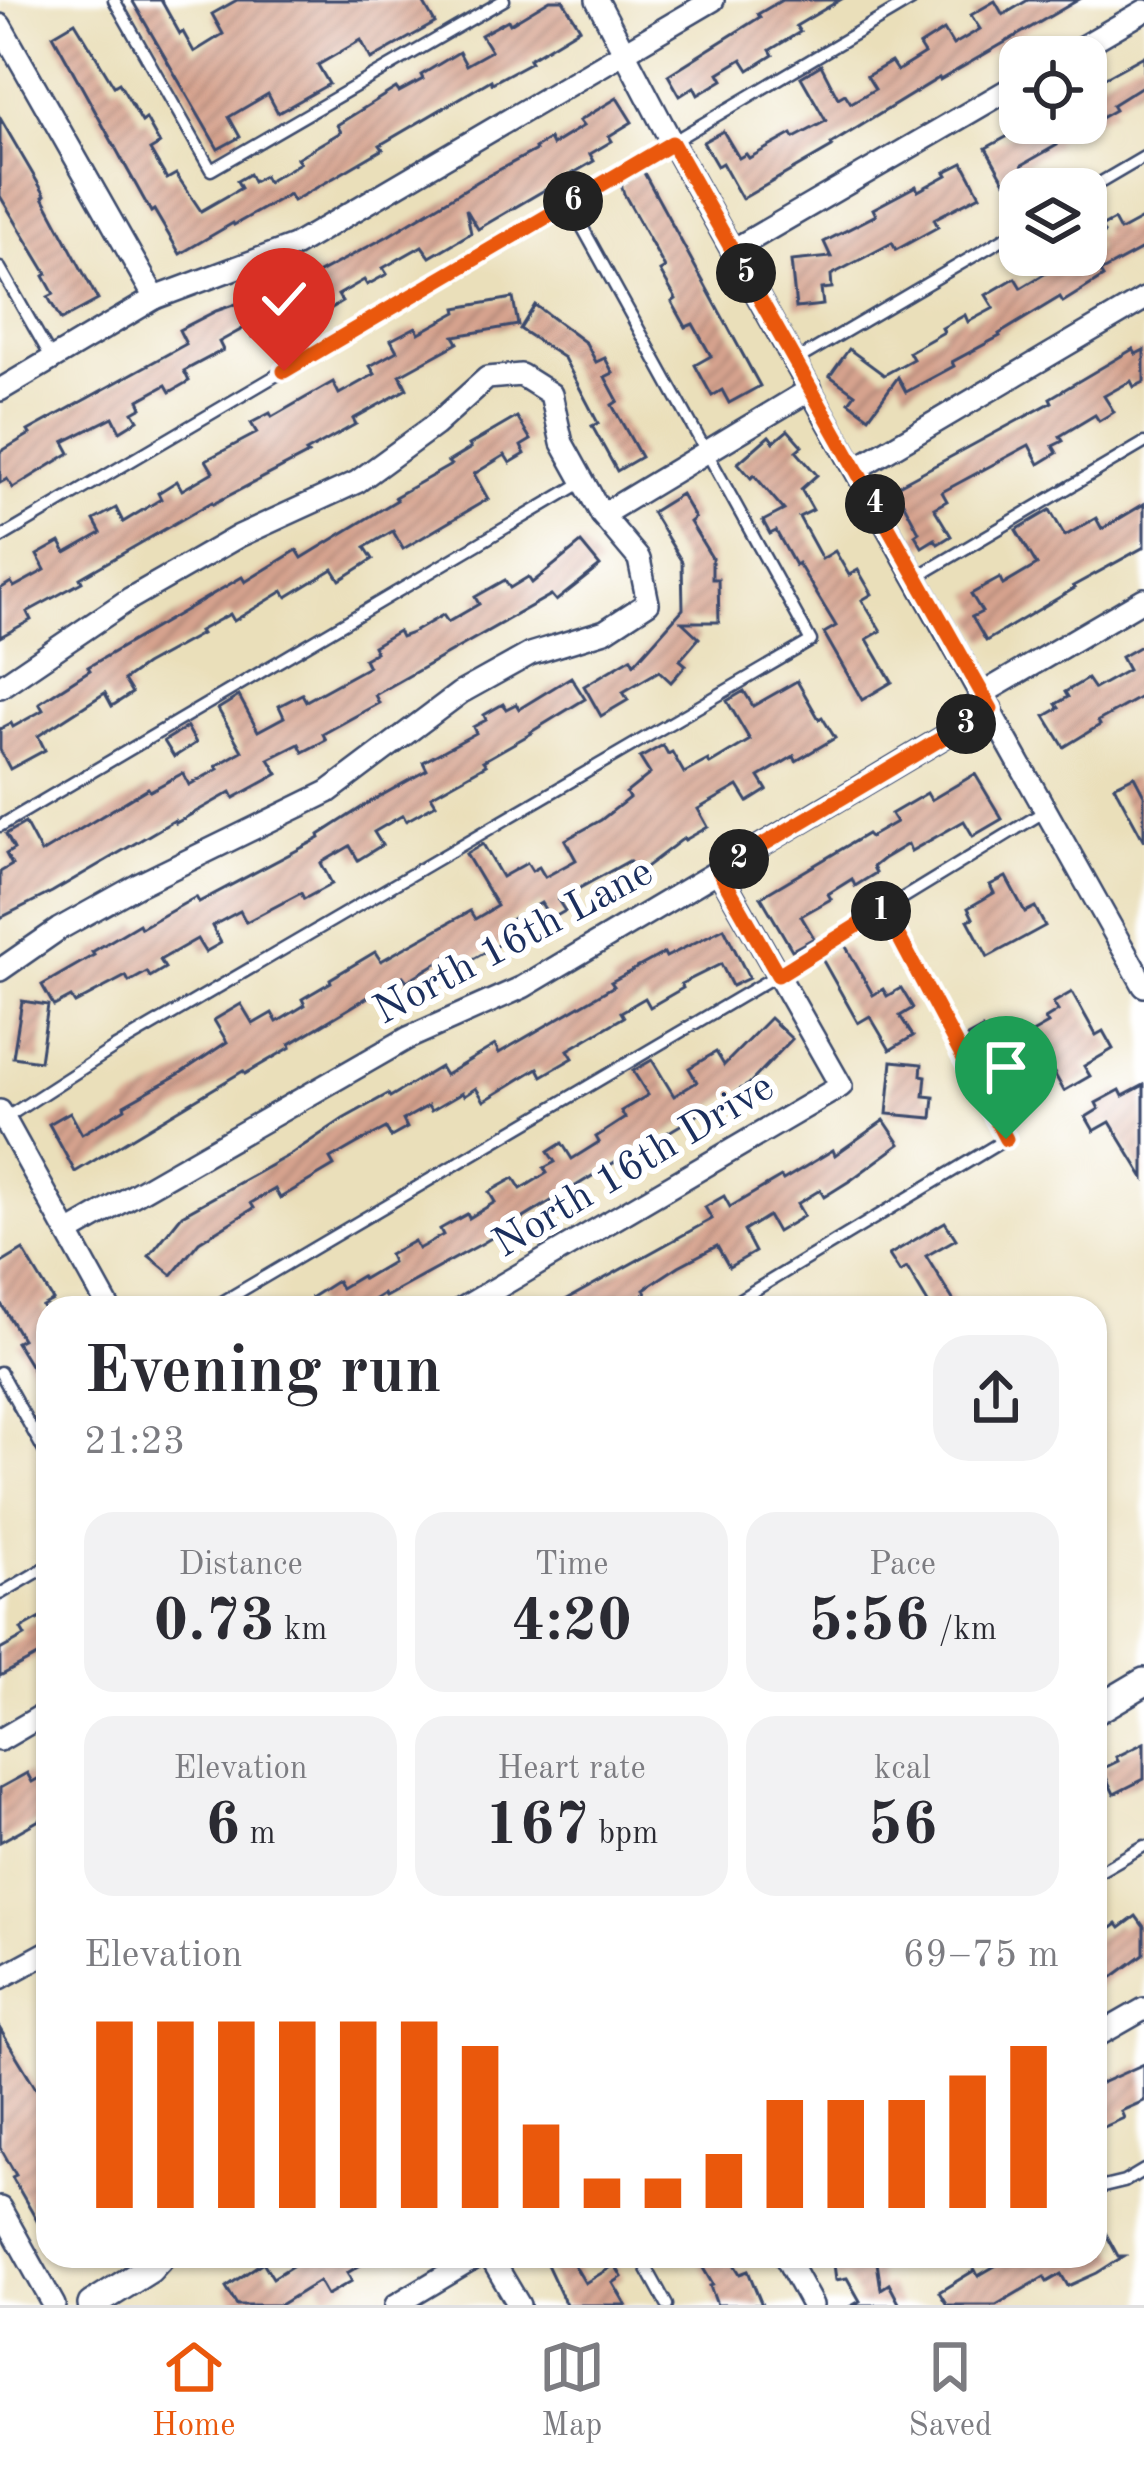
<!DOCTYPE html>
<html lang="en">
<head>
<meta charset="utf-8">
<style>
  :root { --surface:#fff; --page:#f2f2f3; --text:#2b2b33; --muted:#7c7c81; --line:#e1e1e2; --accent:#ea580c }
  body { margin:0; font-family:"Old Standard TT",serif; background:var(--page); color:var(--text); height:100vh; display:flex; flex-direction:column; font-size:45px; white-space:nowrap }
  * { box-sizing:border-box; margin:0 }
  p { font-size:39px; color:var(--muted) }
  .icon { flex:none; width:66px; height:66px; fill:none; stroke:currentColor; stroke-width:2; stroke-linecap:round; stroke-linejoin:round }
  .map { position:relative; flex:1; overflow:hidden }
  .panel { position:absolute; left:36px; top:1296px; width:1071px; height:972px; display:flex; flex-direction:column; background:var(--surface); border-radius:36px; box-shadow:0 3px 9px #0004 }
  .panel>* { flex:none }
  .controls { position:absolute; left:999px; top:36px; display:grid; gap:24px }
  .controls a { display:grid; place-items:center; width:108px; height:108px; border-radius:24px; background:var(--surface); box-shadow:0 3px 9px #0004; font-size:60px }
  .pin { position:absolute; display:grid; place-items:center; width:102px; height:102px; color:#fff; margin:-123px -51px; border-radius:50% 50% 50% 0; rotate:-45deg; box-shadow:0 0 12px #0007 }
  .pin .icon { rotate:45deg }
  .km { position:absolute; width:60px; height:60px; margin:-30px; border-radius:50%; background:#222; color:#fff; font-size:33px; line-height:60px; text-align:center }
  .round { display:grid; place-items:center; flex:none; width:126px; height:126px; border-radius:36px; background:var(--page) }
  .headline { display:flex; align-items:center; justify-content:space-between; height:204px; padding:0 48px }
  h1 { font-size:66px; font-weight:700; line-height:90px }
  .figures { display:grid; grid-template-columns:repeat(3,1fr); gap:18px; height:204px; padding:12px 48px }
  .figures div { display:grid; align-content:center; border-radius:30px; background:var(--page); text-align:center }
  .figures b { font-size:60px; font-weight:700 }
  .figures small { font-size:33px; font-weight:400 }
  .figures p { font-size:33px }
  .chart { height:336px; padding:24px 48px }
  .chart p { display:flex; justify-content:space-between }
  .chart svg { width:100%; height:216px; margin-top:12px; stroke:var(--accent); stroke-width:6 }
  .tabs { display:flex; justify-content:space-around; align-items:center; height:168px; border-top:3px solid var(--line); background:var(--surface); font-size:33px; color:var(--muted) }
  .tabs a { display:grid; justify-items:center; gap:6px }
  .tabs .on { color:var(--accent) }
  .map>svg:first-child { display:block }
  .building { fill:url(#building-hatch) }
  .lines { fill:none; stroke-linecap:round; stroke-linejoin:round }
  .service-casing { stroke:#3a496c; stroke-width:15 }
  .minor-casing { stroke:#3a496c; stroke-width:26 }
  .tertiary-casing { stroke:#3a496c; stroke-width:32 }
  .service { stroke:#fff; stroke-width:10 }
  .minor { stroke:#fff; stroke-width:21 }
  .tertiary { stroke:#fff; stroke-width:27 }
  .route-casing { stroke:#fff; stroke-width:24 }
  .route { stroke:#ea580c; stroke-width:15 }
  .labels { text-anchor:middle; stroke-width:12; stroke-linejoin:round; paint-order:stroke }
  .street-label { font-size:42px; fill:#1b2f5e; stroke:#fff }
</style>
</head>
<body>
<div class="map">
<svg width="1144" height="2305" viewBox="0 0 1144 2305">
  <defs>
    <pattern id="building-hatch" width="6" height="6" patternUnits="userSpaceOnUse" patternTransform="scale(3)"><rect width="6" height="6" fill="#d6a38e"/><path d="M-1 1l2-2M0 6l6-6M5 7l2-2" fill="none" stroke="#ad8577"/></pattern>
  </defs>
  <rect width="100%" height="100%" fill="#fff"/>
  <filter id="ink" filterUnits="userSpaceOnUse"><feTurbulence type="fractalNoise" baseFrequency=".00833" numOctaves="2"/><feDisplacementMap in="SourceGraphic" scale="24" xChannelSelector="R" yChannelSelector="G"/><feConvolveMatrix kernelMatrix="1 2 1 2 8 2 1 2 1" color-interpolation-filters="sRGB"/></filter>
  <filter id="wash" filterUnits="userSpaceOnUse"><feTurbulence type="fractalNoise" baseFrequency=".004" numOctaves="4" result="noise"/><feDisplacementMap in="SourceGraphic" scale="48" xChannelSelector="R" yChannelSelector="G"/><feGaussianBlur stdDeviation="2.7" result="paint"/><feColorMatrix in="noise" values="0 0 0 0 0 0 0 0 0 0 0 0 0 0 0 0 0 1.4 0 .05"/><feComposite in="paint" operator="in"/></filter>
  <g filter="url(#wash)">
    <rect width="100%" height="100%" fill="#eadfba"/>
    <g id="blocks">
      <g class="building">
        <path d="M132 0H161L180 34 183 32 194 52 223 34 212 14 237 0H422L435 23 371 59 361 40 318 65 329 84 278 113 268 94 229 117 240 137 218 149Z"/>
        <path d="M550 0H563L580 28 529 59 531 62 492 83 491 80 380 145 383 149 337 176 293 201 289 194 234 225 233 223 180 254 154 210 151 212 53 35 75 22 114 86 119 83 142 122 146 119 160 144 150 150 167 179 176 174 201 211 241 188 237 181 249 174 253 182 264 176 267 182 300 163 297 158 341 132 337 125 396 88 399 92 423 79 421 75 459 52 466 65 491 51 481 35 508 20 510 24Z"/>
        <path d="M782 0H840L796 26 800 32 770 50 773 55 749 70 742 59 719 73 723 80 698 95 694 87 680 96 668 75 760 17 758 14Z"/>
        <path d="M1028 0H1078L940 80 939 78 831 144 832 147 742 199 722 163 717 166 703 142 723 131 739 158 746 154 749 158 792 134 794 138 826 121 801 77 821 65 838 98 845 94 851 103 875 89 867 76 891 62 897 71 924 54 919 46 944 30 953 45 980 29 971 15 995 1 1003 15Z"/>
        <path d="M1144 56V85L1112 105 1115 110 1099 119 1097 116 1086 122V88Z"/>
        <path d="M617 98 632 122 609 136 612 141 590 154 594 161 478 229 466 209 471 233 430 257 422 246 383 268 387 274 367 285 364 280 338 295 342 302 320 315 315 307 282 319 284 326 252 337 248 326 219 342 223 350 184 371 189 381 170 392 166 385 139 400 142 407 133 412 138 420 120 431 113 417 64 442 70 453 13 488 7 479 0 483V452L30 434 28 431 186 344 179 330 216 311 288 286 289 289 388 236 480 180 536 150 535 148 549 139 552 145 583 126 579 121Z"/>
        <path d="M0 118 45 195 43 197 98 300 61 320 48 297 54 294 44 276 47 274 0 196Z"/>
        <path d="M1032 123H1085L1055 140 1057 145 1022 165 1025 171 1005 182 986 148Z"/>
        <path d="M963 163 980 195 934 219 938 227 896 250 892 243 831 275 832 288 821 289 823 305 796 308 791 261 831 257 824 242 876 215 873 209 916 186 918 191 947 175 945 172Z"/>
        <path d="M643 171 760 386 729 403 722 390 712 396 695 365 711 356 693 324 686 327 672 302 676 299 660 271 665 268 624 194 621 184Z"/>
        <path d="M1144 218V248L1100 272 1103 277 1063 302 1060 297 999 334 1000 336 952 362 954 366 906 392 898 377 869 417 849 402 855 394 830 376 849 349 884 375 913 359 909 352 944 332 942 328 965 315 968 322 994 308 986 295 1015 278 1021 288 1046 273 1044 270 1056 263 1061 271 1099 248 1094 239 1104 233 1101 227 1114 220 1120 231Z"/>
        <path d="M513 298 518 325 454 336 458 343 400 375 407 389 353 419 356 424 306 452 308 454 213 504 212 502 80 578 82 582 27 612 31 620 0 637V589L11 582 14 587 45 570 37 555 60 542 66 553 101 533 94 520 116 508 123 522 161 499 158 493 177 481 182 490 213 472 206 460 257 433 251 423 270 413 272 417 333 382 339 394 375 374 370 366 397 351 391 340 416 327 419 333 457 312 456 308Z"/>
        <path d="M535 305 586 343 596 362 605 358 613 373 605 377 618 401 612 405 641 457 617 471 592 426 598 423 564 358 520 329Z"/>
        <path d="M1133 349 1136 354 1144 350V382L1134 387 1131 381 1104 396 1114 412 1099 421 1095 415 1060 436 1063 441 1053 446 1057 453 1039 464 1029 445 942 492 947 501 934 508 951 536 938 544 935 539 922 547 915 535 919 532 895 487 1052 402 1050 398Z"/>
        <path d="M517 417 531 440 521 446 525 454 510 463 505 455 474 474 488 499 403 549 393 531 365 547 373 559 340 580 333 569 287 597 283 591 234 621 230 614 199 631 201 634 145 665 124 680 132 693 112 706 105 693 38 736 45 750 10 769 0 750V729L11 723 13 727 43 710 39 703 90 670 88 667 242 577 245 582 297 550 302 558 397 500 395 497 451 465 448 462 471 448 469 445Z"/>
        <path d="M788 430 802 446 796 451 817 475 801 489 813 510 799 517 822 559 835 551 849 575 858 570 872 594 862 600 881 631 867 639 892 682 862 700 824 633 836 626 798 563 795 565 776 531 770 534 763 521 784 510 754 475 751 478 738 463 769 436 774 442Z"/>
        <path d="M681 494 695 518 690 522 712 558V579H718L719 622H682L699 638 680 660 686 665 671 682 659 671 623 692 628 700 601 716 584 686 631 658 634 664 683 609 682 562 652 512Z"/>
        <path d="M1144 504V547L1073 586 1075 588 986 641 972 617 982 612 971 594 1000 578 1003 585 1037 565 1016 530 1050 510 1065 536 1096 518 1102 529Z"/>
        <path d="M581 543 600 566 556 601 551 595 375 695 379 703 323 734 326 740 303 752 299 744 269 759 278 774 234 798 231 792 176 823 175 820 52 892 0 918V872L12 865 6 854 14 849 6 834 25 823 41 853 148 788 150 791 183 773 189 785 218 769 216 766 242 751 218 709 239 696 258 731 284 717 279 706 302 694 306 701 368 667 364 659 376 652 373 646 398 631 401 637 412 633 443 615 448 622 479 604 475 597 505 580 510 588 528 577 532 583Z"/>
        <path d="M1144 644V695L1098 721 1100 725 1064 747 1045 716 1059 708 1056 704 1068 697 1065 692 1087 679 1094 689 1128 670 1121 657Z"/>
        <path d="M571 677 585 699 531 732 532 733 483 761 486 765 431 796 436 804 406 821 403 815 374 832 382 845 358 860 350 846 321 863 332 884 304 899 301 893 246 922 240 911 212 926 221 943 205 952 197 939 160 960 165 968 150 977 147 972 129 982 126 976 75 1003 71 997 54 1006 42 985 94 955 92 952 139 924 141 928 196 897 199 902 320 838 319 835 370 802 427 770 423 762 476 733 473 727 486 720 484 715 503 704 506 709 516 704 519 709Z"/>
        <path d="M797 681 819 719 822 717 835 738 796 761 794 756 759 777 767 790 748 802 738 786 698 809 708 827 685 840 684 838 638 873 629 861 558 900 565 911 551 919 541 903 500 926 508 939 463 965 455 952 407 981 403 976 290 1044 291 1047 245 1074 243 1071 75 1172 49 1124 70 1112 82 1134 125 1108 124 1105 179 1074 227 1042 214 1020 241 1004 253 1024 272 1013 277 1022 305 1005 302 999 331 982 330 979 375 952 381 961 470 911 475 919 497 906 466 854 483 844 502 877 527 863 532 871 539 867 545 877 576 860 565 840 601 820 629 798 626 793 650 774 640 758 663 745 668 754 672 752 684 773 708 760 710 764 750 740 727 701 744 691 753 706Z"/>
        <path d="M187 727 196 743 174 757 164 741Z"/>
        <path d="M975 774 1002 819 973 836 964 821 911 851 908 844 883 859 873 867 876 873 855 886 852 879 828 894 831 899 801 916 814 938 792 950 761 897 867 834 870 837 896 822 891 814 927 793 931 800Z"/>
        <path d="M1134 776 1144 795V841L1114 786Z"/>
        <path d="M1006 877 1025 912 1035 907 1045 926 988 957 968 920 973 918 968 908 994 893 990 885Z"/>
        <path d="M724 928 749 978 732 986 721 964 681 984 683 988 650 1007 645 998 621 1012 624 1017 568 1050 573 1058 542 1076 538 1068 484 1101 476 1088 464 1096 462 1093 431 1111 428 1106 403 1120 407 1128 391 1137 386 1128 356 1144 330 1159 334 1166 280 1198 275 1189 251 1203 254 1208 199 1242 172 1275 149 1256 182 1215 291 1154 343 1119 388 1094 390 1097 440 1067 445 1075 495 1045 499 1053 614 986 611 982 664 953 666 957Z"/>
        <path d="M845 945 873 995 883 989 887 996 901 988 913 1008 900 1016 913 1036 890 1050 870 1016 858 1023 822 959Z"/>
        <path d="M1072 992 1096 1035 1103 1031 1113 1049 1084 1066 1090 1076 1064 1091 1032 1033 1048 1024 1045 1019 1058 1011 1053 1003Z"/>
        <path d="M22 1001 48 1005 40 1061 13 1057Z"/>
        <path d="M770 1018 792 1039 749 1084 642 1148 641 1146 483 1243 385 1297 383 1294 360 1308H319L312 1297 337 1281 341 1288 361 1276 363 1279 392 1262 389 1255 414 1241 418 1249 443 1235 440 1229 467 1214 469 1218 495 1202 489 1192 514 1178 521 1189 547 1173 544 1168 555 1162 548 1152 562 1143 572 1159 599 1142 596 1137 625 1118 621 1111 648 1095 633 1071 652 1060 674 1096 697 1082 689 1068 716 1052 724 1065Z"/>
        <path d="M982 1029 998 1060 984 1068 967 1037Z"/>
        <path d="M892 1061 922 1064 921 1075 926 1076 924 1096 934 1097 932 1118 887 1114Z"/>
        <path d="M1144 1085V1178L1110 1122 1094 1131 1086 1117 1099 1109 1096 1103 1120 1090 1123 1096Z"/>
        <path d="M884 1120 900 1144 851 1180 824 1197 820 1190 797 1204 804 1216 777 1232 768 1216 744 1231 755 1252 729 1267 717 1246 679 1266 644 1289 646 1293 620 1307 617 1303 608 1308H551L712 1219 705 1207 724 1196 730 1207 781 1177 783 1180 833 1150 835 1155Z"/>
        <path d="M945 1222 956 1239 926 1256 958 1308H931L907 1268 900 1272 889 1255Z"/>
        <path d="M23 1250 53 1300 42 1306 48 1316V1372L38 1378 16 1342 22 1339 0 1302V1264Z"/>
        <path d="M48 1614V1650L0 1676V1650L25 1636 21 1629Z"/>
        <path d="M1144 1743V1779L1114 1794 1102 1769 1118 1761 1116 1757Z"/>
        <path d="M27 1773 32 1782 48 1773V1815L0 1842V1788Z"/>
        <path d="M1136 1916 1144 1927V1954L1095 1990V1940L1117 1924 1120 1928Z"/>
        <path d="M0 2029 48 2108V2240L12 2177 16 2175 0 2147Z"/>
        <path d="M1144 2064V2101L1121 2111 1124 2118 1095 2131V2086Z"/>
        <path d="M1095 2214 1118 2256H1124L1097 2273 1068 2286 1061 2274 1047 2282 1044 2277 996 2305H947L939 2292 975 2270 978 2276 1012 2256H1095Z"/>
        <path d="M308 2256H376L347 2273 352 2281 327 2295 319 2281 280 2305H237L226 2287 263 2262 273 2278Z"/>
        <path d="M543 2256H569L585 2283 615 2265 622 2277 613 2283 626 2305H566Z"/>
        <path d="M696 2256H729L740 2274 748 2271 762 2305H717L710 2286 713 2285Z"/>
        <path d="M833 2256H876L881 2289 889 2284 900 2305H853L860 2301 847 2278 836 2280Z"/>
      </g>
    </g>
  </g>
  <g filter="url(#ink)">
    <use href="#blocks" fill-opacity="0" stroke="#3a496c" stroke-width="3"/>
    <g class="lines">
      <defs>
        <g id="service">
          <path d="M114 0 211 170 504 0"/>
          <path d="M1086 191 1144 157"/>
          <path d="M569 203 912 0"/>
          <path d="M0 268 52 359"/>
          <path d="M795 361 1020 229"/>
          <path d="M0 538 569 203 811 641 114 1048 4 1119"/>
          <path d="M917 577 1144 443"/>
          <path d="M0 826 583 482"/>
          <path d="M212 1308 777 975 1047 810"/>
          <path d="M725 1308 1006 1139 884 909"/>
          <path d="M0 1372 48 1458"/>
          <path d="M0 1594 48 1566"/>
          <path d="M1095 1874 1144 1846"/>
          <path d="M1095 2189 1124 2182 1144 2170"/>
          <path d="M640 2256 667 2305"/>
        </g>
        <g id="minor">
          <path d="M597 0 672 143 1144 986"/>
          <path d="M0 25 155 298"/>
          <path d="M1065 57 1144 11"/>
          <path d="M733 250 1020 83"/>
          <path d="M0 390 155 298 294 246 713 0"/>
          <path d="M856 469 1144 299"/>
          <path d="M602 515 811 389"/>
          <path d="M0 687 131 598 239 536 357 482 435 425 487 378 521 375 551 394 562 443 602 515 639 559 648 603 605 631 530 654 460 693 328 792 138 885 59 929 0 970"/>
          <path d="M982 694 1144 599"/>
          <path d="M0 1111 109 1308"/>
          <path d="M68 1233 408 1038 523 987 991 709"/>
          <path d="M463 1308 841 1086 719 871"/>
          <path d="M0 1740 48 1712"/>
          <path d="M0 1978 48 1952"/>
          <path d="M1095 2037 1144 2009"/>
          <path d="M0 2208 54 2305"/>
          <path d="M490 2256 519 2305"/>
          <path d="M785 2256 812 2305"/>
          <path d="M396 2305 478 2256"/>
        </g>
        <g id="tertiary">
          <path d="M1095 1711 1144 1682"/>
          <path d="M92 2305 149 2269 161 2256"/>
        </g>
      </defs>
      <use href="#service" class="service-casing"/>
      <use href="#minor" class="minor-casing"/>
      <use href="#tertiary" class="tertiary-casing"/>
      <use href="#service" class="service"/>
      <use href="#minor" class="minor"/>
      <use href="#tertiary" class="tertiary"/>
    </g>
  </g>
  <g class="lines" filter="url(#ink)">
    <defs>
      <path id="route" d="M284 371 672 143 991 709 719 871 778 975 884 909 1006 1139"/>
    </defs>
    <use href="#route" class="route-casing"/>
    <use href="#route" class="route"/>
  </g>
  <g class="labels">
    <g class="street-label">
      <text transform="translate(512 939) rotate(-28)" y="15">North 16th Lane</text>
      <text transform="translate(632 1163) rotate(-31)" y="15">North 16th Drive</text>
    </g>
  </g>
</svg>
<div class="controls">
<a><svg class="icon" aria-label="locate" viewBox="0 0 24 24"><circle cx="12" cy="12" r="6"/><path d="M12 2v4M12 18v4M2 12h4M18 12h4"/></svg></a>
<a><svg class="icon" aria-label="layers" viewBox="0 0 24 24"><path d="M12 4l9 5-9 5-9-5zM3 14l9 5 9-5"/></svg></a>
</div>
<div class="pin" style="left:1006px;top:1139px;background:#1e9e55"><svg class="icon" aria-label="arrive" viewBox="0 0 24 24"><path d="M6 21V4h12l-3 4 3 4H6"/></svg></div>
<div class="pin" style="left:284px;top:371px;background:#d93025"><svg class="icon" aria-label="check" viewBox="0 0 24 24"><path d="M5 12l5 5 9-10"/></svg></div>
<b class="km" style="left:881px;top:911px">1</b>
<b class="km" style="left:739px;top:859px">2</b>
<b class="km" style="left:966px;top:724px">3</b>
<b class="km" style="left:875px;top:504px">4</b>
<b class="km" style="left:746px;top:273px">5</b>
<b class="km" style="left:573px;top:201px">6</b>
<section class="panel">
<div class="headline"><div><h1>Evening run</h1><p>21:23</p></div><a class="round"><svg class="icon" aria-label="share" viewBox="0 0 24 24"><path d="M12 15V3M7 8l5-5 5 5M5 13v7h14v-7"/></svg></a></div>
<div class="figures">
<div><p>Distance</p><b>0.73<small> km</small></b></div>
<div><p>Time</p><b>4:20</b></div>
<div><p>Pace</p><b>5:56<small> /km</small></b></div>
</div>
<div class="figures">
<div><p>Elevation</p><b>6<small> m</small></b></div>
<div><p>Heart rate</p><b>167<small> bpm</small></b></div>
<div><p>kcal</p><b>56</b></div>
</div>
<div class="chart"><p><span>Elevation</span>69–75 m</p>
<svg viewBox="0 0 160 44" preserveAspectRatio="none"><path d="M5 44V6M15 44V6M25 44V6M35 44V6M45 44V6M55 44V6M65 44V11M75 44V27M85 44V38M95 44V38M105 44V33M115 44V22M125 44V22M135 44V22M145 44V17M155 44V11"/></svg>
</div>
</section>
</div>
<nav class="tabs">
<a class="on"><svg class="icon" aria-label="home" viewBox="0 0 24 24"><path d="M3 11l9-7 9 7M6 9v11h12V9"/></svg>Home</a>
<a><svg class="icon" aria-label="map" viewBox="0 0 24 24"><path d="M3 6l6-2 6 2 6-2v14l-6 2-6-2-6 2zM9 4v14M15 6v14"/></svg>Map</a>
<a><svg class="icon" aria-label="saved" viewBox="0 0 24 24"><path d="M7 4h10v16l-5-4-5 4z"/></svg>Saved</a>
</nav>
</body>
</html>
